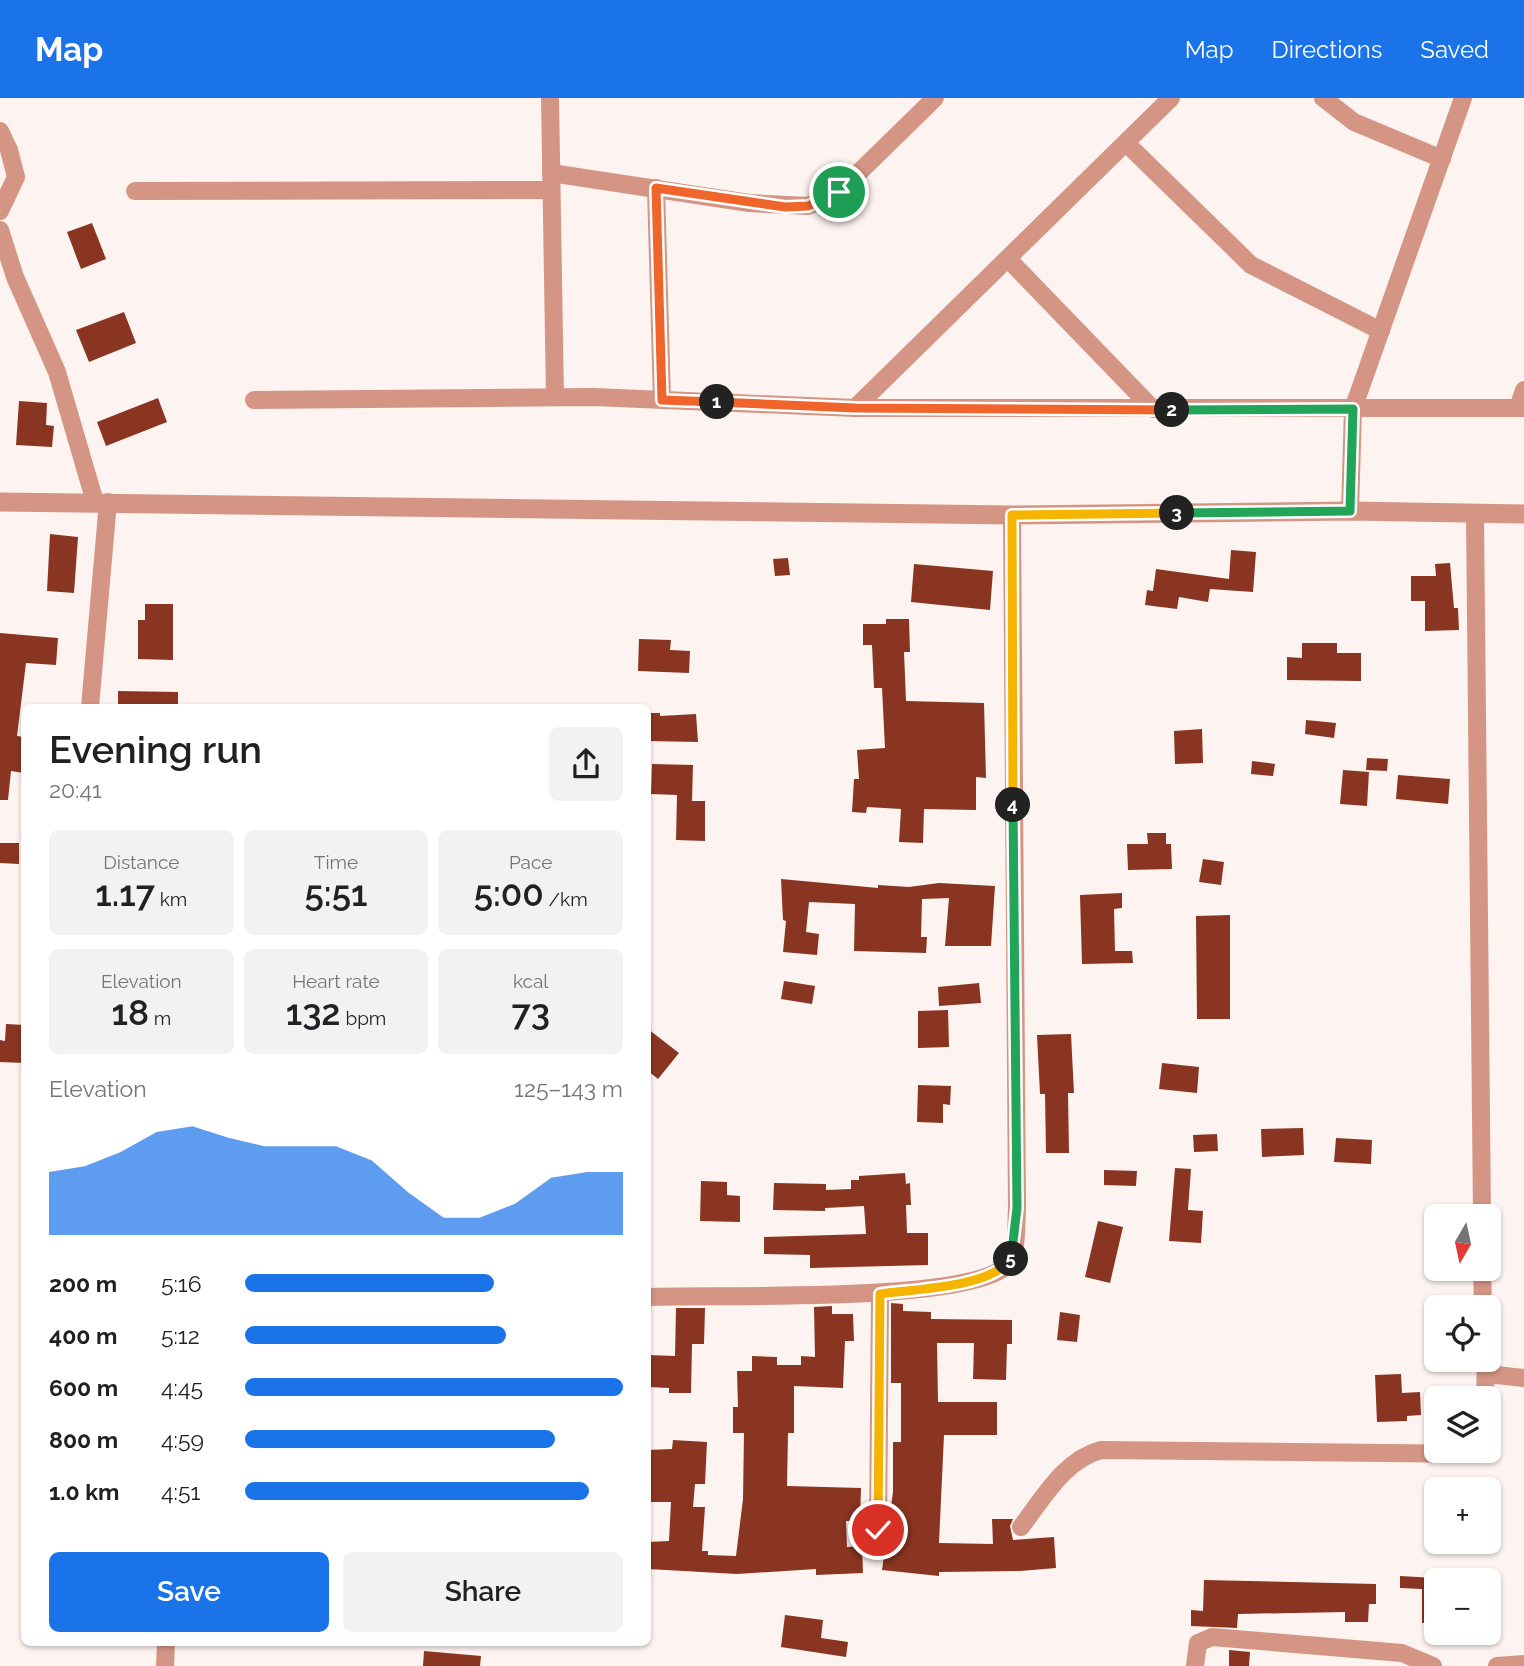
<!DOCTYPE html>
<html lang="en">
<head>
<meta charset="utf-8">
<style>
  :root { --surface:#fff; --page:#f2f2f2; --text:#202124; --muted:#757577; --accent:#1a73e8 }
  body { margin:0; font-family:Raleway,sans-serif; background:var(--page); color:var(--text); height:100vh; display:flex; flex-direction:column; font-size:26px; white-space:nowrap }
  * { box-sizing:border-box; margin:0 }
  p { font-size:23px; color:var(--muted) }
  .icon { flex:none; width:38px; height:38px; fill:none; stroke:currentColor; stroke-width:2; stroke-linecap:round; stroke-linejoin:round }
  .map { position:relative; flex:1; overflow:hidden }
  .panel { position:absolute; left:21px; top:606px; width:630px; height:942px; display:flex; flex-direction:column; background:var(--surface); border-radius:10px; box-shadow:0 2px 5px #0004 }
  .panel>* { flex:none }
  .needle { width:46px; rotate:189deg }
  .tools { position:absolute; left:1424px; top:1106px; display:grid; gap:14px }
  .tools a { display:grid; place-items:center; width:77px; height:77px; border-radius:10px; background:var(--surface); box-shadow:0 2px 5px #0004; font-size:35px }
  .pin { position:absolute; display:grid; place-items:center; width:60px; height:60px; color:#fff; margin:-30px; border:4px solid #fff; border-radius:50%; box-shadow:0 2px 7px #0007 }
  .km { position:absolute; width:35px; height:35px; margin:-18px; border-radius:50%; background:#222; color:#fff; font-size:19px; line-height:35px; text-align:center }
  .round { display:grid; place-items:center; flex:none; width:74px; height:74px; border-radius:10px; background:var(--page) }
  .overview { display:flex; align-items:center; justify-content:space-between; height:119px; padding:0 28px }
  h1 { font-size:38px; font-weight:600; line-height:52px }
  .metrics { display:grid; grid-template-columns:repeat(3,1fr); gap:10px; height:119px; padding:7px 28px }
  .metrics div { display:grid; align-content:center; border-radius:10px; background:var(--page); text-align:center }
  .metrics b { font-size:35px; font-weight:600 }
  .metrics small { font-size:19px; font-weight:400 }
  .metrics p { font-size:19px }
  .chart { height:196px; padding:14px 28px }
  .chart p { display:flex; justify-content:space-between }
  .chart svg { width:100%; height:126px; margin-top:7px; fill:var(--accent); opacity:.7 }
  .primary-button { display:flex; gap:14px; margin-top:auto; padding:14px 28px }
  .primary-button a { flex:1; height:80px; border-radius:10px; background:var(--accent); color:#fff; font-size:28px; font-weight:600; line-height:80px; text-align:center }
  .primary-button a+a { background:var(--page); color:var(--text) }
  ul { padding:0 28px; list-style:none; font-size:23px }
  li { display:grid; grid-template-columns:112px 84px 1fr; align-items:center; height:52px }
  li i { height:18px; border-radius:9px; background:var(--accent) }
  header { display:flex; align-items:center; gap:42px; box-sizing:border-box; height:98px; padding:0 35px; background:var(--accent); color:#fff }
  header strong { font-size:33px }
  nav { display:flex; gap:38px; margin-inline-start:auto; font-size:24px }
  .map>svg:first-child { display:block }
  .building { fill:#893521 }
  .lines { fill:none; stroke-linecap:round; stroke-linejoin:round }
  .minor { stroke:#d49585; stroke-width:18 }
  .tertiary { stroke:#d49585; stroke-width:19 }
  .split-1-casing { stroke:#fff; stroke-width:14 }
  .split-2-casing { stroke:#fff; stroke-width:14 }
  .split-3-casing { stroke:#fff; stroke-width:14 }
  .split-4-casing { stroke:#fff; stroke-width:14 }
  .split-5-casing { stroke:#fff; stroke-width:14 }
  .split-6-casing { stroke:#fff; stroke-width:14 }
  .split-1 { stroke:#f0652b; stroke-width:9 }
  .split-2 { stroke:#f0652b; stroke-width:9 }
  .split-3 { stroke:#22a559; stroke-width:9 }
  .split-4 { stroke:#f5b400; stroke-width:9 }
  .split-5 { stroke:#22a559; stroke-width:9 }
  .split-6 { stroke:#f5b400; stroke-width:9 }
</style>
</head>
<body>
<header>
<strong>Map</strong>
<nav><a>Map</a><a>Directions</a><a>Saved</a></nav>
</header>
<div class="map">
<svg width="1524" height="1568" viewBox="0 0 1524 1568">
  <rect width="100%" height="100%" fill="#fdf3f1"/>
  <g class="building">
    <path d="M92 125 106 161 81 171 67 134Z"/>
    <path d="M124 214 136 245 89 264 76 232Z"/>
    <path d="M158 300 167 324 106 348 97 324Z"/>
    <path d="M19 303 47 305 46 327 54 328 52 349 16 347Z"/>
    <path d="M50 436 78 439 74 495 47 493Z"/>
    <path d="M1231 452 1256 454 1253 494 1210 491 1208 504 1179 499 1177 511 1145 507 1147 492 1153 493 1156 471 1229 481Z"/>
    <path d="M788 460 790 477 775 478 773 461Z"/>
    <path d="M1450 465 1454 510H1458L1459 532 1425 533V503H1411V478H1436L1435 466Z"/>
    <path d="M914 466 993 473 990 512 911 504Z"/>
    <path d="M145 506H173V562L138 561V522H145Z"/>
    <path d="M886 521H909L910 554H904L906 603 984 605 986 680 976 679V712L924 711 923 745 899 744 901 711 867 709 866 715 852 714 854 681H859L857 652 885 650 882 590H874L872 547H863V526H886Z"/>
    <path d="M0 535 58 540 56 567 26 565 17 638 24 639V675L11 673 8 702H0Z"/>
    <path d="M639 541 671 542 670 552 690 553 689 575 638 573Z"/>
    <path d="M1302 545H1337V555H1361V583L1287 582V559L1302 560Z"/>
    <path d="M118 593 178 594V609H118Z"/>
    <path d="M648 615H660V618L696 616 698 644 648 643Z"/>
    <path d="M1306 622 1336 625 1334 640 1305 636Z"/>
    <path d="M1202 631 1203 665 1175 666 1174 633Z"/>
    <path d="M1367 660 1388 661 1387 673 1366 672Z"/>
    <path d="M1252 663 1275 666 1273 678 1251 676Z"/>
    <path d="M652 666 693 667 692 703H705V743L676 742 677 697 651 696Z"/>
    <path d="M1343 672 1369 674 1367 708 1340 706Z"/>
    <path d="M1398 677 1450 681 1448 706 1396 701Z"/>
    <path d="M1147 735H1166V746H1171L1172 771 1128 772 1127 746H1148Z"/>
    <path d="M0 745H19V766L0 765Z"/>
    <path d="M1203 761 1224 764 1221 787 1199 784Z"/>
    <path d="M781 781 878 790V787L909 789 939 785 995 788 991 848H945L949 800 922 801 921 839H927L926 855 854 853 855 806 809 804 806 834 819 836 817 857 783 854 786 823 783 822Z"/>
    <path d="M1122 795V810L1114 811 1115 853H1132L1133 865 1082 866 1080 797Z"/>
    <path d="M1230 817V921H1197L1196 818Z"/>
    <path d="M784 883 815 888 812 906 781 901Z"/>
    <path d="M979 885 981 905 939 908 938 889Z"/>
    <path d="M948 912 949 949 918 950V913Z"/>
    <path d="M6 926 24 927V965L0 964V942L5 943Z"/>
    <path d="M648 931 679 955 658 981 648 973Z"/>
    <path d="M1071 936 1074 995H1068L1069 1055H1046L1045 996H1040L1037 937Z"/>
    <path d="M1162 965 1199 969 1197 995 1159 991Z"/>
    <path d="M918 987 951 988 950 1007 943 1006V1025L917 1024Z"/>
    <path d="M1303 1030 1304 1057 1262 1059 1261 1031Z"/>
    <path d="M1217 1036 1218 1053 1194 1054 1193 1037Z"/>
    <path d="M1336 1040 1372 1042 1371 1066 1334 1064Z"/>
    <path d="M1175 1070 1191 1071 1188 1112 1203 1113 1201 1145 1169 1143Z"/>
    <path d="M1104 1072 1137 1073 1136 1088 1104 1087Z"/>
    <path d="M905 1075 906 1086 910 1085 911 1107H906L907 1135H928V1167L810 1170V1157L764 1156V1139L866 1136 864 1108 825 1110V1113L773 1112 774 1085 826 1086V1092L851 1091V1082H859V1078Z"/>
    <path d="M701 1083 727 1084V1097L740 1098V1124L700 1123Z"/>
    <path d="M1098 1123 1123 1129 1110 1185 1085 1179Z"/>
    <path d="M891 1205 903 1206V1213L931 1214V1221L1012 1222V1246H1007L1006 1282 973 1281 974 1245H937L938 1304H997V1337H944L939 1445 993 1446 992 1421H1013L1010 1428 1013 1442 1054 1439 1056 1470 1020 1473 939 1474V1478L882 1472 893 1394V1344H901V1285H891Z"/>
    <path d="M832 1208V1216H853L854 1243H845L843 1290 794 1288V1335H788L787 1388 861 1390 860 1423H846L847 1449 862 1448 863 1475 816 1477V1471L737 1476 648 1471V1444L669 1443 671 1404H648V1352L672 1351 673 1342 707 1344 705 1386H695L693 1409H705L702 1453H708V1457L736 1458 743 1401 744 1335H733V1309H738L737 1273H752V1258L777 1259V1267H801V1258L815 1259 814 1209Z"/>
    <path d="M676 1210H705L704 1246H692L691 1295H669V1290L648 1289V1257L675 1258Z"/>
    <path d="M1060 1214 1080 1217 1077 1244 1057 1242Z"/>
    <path d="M1401 1276 1402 1295 1420 1294 1421 1317 1407 1318V1323L1377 1324 1375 1277Z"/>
    <path d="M1400 1478 1435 1480 1436 1525H1422V1491L1400 1490Z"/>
    <path d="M1204 1482 1376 1486V1506H1369L1368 1524H1345V1514L1238 1516 1237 1530 1191 1528V1512L1203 1513Z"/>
    <path d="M785 1517 823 1522 821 1540 848 1544 846 1559 781 1549Z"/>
    <path d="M1229 1552 1250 1554 1249 1568H1229Z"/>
    <path d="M424 1553 481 1558 480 1568H423Z"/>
  </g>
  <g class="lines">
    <g class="minor">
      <path d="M550 0 555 299"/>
      <path d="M1323 0 1354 24 1442 61"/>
      <path d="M0 33 9 52 16 79 0 113"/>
      <path d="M1126 45 1251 167 1381 233"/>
      <path d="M551 75 749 105 808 108 839 94 935 0"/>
      <path d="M656 90 662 302"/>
      <path d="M135 93 551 92"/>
      <path d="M0 132 15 179 57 274 95 404"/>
      <path d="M1008 161 1153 311"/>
      <path d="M254 302 594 299 855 310H1524"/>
      <path d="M855 310 1171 0"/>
      <path d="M1518 310 1524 292"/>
      <path d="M1350 413 1353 311 1463 0"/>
      <path d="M1475 417 1482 1118"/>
      <path d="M90 609 108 404"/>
      <path d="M1482 1171 1483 1209"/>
      <path d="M648 1199C710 1196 970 1206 1007 1167 1018 1155 1016 1126 1017 1110L1012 417"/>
      <path d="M1487 1276 1524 1280"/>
      <path d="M1485 1300 1486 1262"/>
      <path d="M1021 1429C1044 1399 1064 1362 1101 1352L1479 1356 1480 1353"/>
      <path d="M878 1432 880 1196"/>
      <path d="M165 1568 166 1544"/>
      <path d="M1195 1568 1198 1545 1212 1539 1402 1555 1433 1568"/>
      <path d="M1497 1568 1524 1566"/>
    </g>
    <path class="tertiary" d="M0 404 1012 417 1350 413 1524 416"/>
  </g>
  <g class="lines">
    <defs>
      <path id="split-1" d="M717 304 662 302 656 90 785 109 808 108 839 94"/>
      <path id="split-2" d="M717 304 855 310 1172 312"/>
      <path id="split-3" d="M1172 312 1353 311 1350 413 1177 415"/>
      <path id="split-4" d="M1013 707 1012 417 1177 415"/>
      <path id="split-5" d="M1011 1161 1017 1110 1013 707"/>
      <path id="split-6" d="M878 1432 880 1196C914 1191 990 1190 1011 1161"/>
    </defs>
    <use href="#split-1" class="split-1-casing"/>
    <use href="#split-2" class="split-2-casing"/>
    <use href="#split-3" class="split-3-casing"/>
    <use href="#split-4" class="split-4-casing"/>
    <use href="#split-5" class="split-5-casing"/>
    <use href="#split-6" class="split-6-casing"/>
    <use href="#split-1" class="split-1"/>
    <use href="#split-2" class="split-2"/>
    <use href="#split-3" class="split-3"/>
    <use href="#split-4" class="split-4"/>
    <use href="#split-5" class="split-5"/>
    <use href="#split-6" class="split-6"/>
  </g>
</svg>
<div class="tools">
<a><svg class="needle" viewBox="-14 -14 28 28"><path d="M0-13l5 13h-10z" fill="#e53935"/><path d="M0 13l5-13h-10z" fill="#757577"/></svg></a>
<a><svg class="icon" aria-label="locate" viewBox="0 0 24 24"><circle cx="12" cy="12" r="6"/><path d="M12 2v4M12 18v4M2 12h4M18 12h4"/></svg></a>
<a><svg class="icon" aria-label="layers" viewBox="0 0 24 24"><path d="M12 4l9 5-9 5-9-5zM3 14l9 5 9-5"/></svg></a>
<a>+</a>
<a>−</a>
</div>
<div class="pin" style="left:839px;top:94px;background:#1e9e55"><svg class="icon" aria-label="arrive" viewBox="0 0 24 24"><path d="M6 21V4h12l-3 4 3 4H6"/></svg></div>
<div class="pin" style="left:878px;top:1432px;background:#d93025"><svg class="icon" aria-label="check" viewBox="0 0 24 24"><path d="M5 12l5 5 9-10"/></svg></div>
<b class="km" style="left:717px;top:304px">1</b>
<b class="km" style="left:1172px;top:312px">2</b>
<b class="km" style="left:1177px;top:415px">3</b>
<b class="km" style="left:1013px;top:707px">4</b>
<b class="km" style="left:1011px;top:1161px">5</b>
<section class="panel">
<div class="overview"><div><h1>Evening run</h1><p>20:41</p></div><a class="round"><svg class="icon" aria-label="share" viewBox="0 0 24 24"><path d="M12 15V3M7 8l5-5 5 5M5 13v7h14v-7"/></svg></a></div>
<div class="metrics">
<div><p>Distance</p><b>1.17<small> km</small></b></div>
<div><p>Time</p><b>5:51</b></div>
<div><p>Pace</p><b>5:00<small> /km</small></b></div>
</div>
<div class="metrics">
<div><p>Elevation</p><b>18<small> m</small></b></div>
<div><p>Heart rate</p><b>132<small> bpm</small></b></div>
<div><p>kcal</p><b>73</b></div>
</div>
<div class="chart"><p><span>Elevation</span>125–143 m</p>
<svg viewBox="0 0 160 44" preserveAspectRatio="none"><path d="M0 44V22L10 20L20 15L30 8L40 6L50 10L60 13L70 13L80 13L90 18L100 29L110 38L120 38L130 33L140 24L150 22L160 22V44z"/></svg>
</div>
<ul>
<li><b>200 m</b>5:16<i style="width:66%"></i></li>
<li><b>400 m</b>5:12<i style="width:69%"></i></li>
<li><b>600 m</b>4:45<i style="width:100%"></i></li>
<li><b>800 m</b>4:59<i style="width:82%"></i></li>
<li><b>1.0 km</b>4:51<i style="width:91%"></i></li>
</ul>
<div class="primary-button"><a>Save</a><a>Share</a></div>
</section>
</div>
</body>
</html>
